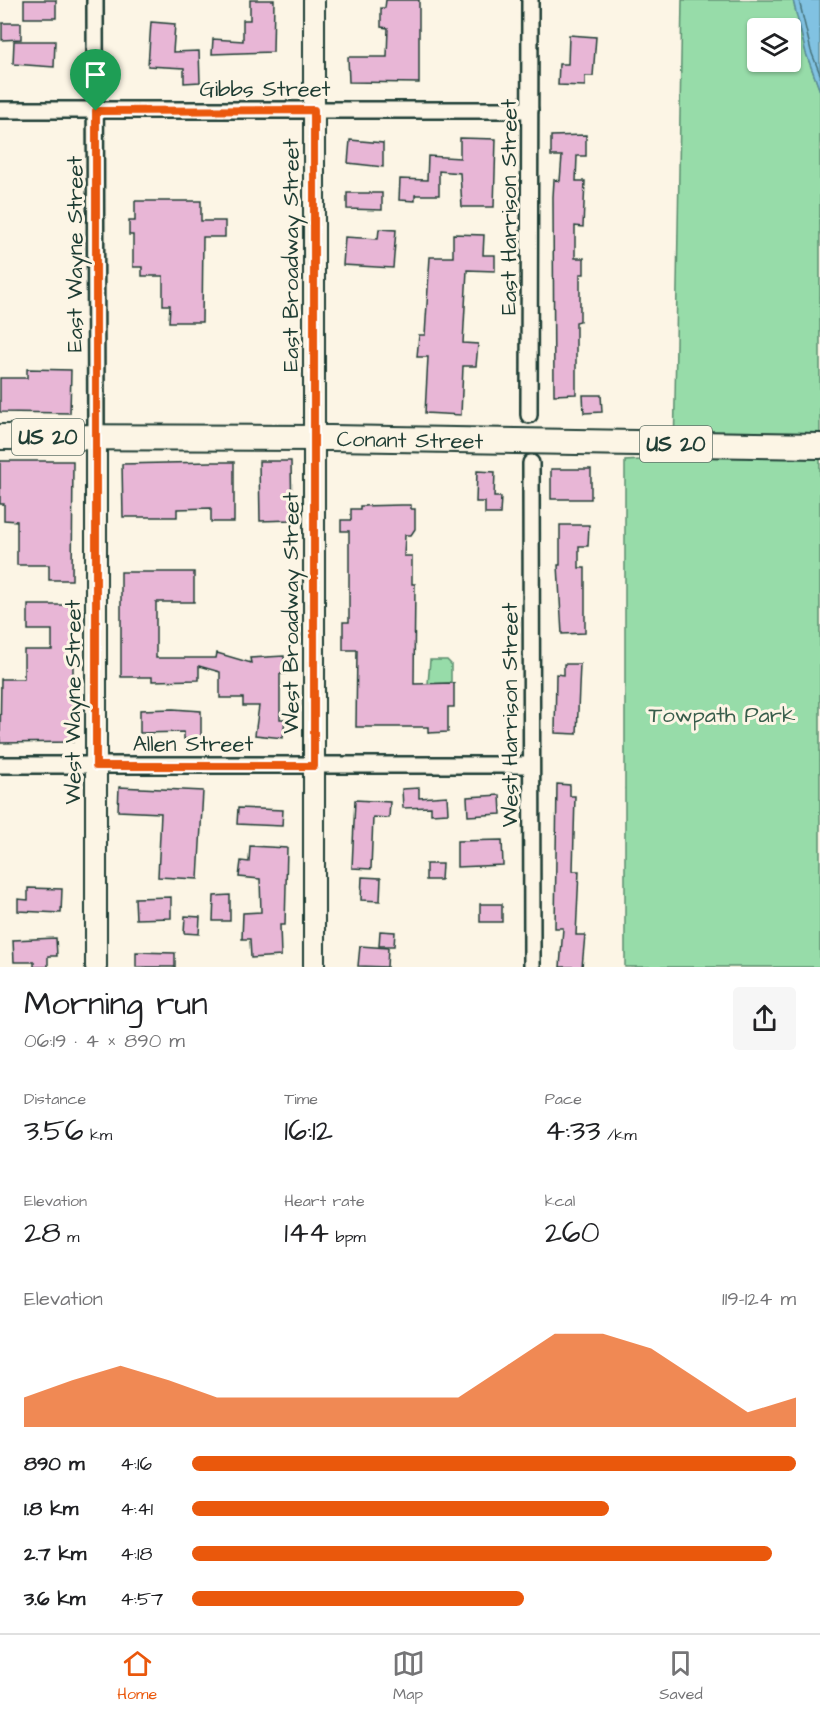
<!DOCTYPE html>
<html lang="en">
<head>
<meta charset="utf-8">
<style>
  :root { --surface:#fff; --page:#f6f6f6; --text:#202124; --muted:#757577; --line:#e0e0e0; --accent:#ea580c }
  body { margin:0; font-family:"Architects Daughter",sans-serif; background:var(--page); color:var(--text); height:100vh; display:flex; flex-direction:column; font-size:22px; white-space:nowrap }
  * { box-sizing:border-box; margin:0 }
  p { font-size:20px; color:var(--muted) }
  .icon { flex:none; width:33px; height:33px; fill:none; stroke:currentColor; stroke-width:2; stroke-linecap:round; stroke-linejoin:round }
  .map { position:relative; height:967px; overflow:hidden }
  .panel { display:flex; flex-direction:column; background:var(--surface); flex:1 }
  .panel>* { flex:none }
  .fabs { position:absolute; left:747px; top:18px; display:grid; gap:12px }
  .fabs a { display:grid; place-items:center; width:54px; height:54px; border-radius:6px; background:var(--surface); box-shadow:0 2px 4px #0004; font-size:30px }
  .pin { position:absolute; display:grid; place-items:center; width:51px; height:51px; color:#fff; margin:-62px -26px; border-radius:50% 50% 50% 0; rotate:-45deg; box-shadow:0 0 6px #0007 }
  .pin .icon { rotate:45deg }
  .round { display:grid; place-items:center; flex:none; width:63px; height:63px; border-radius:6px; background:var(--page) }
  .overview { display:flex; align-items:center; justify-content:space-between; height:102px; padding:0 24px }
  h1 { font-size:33px; font-weight:600; line-height:45px }
  .metrics { display:grid; grid-template-columns:repeat(3,1fr); gap:9px; height:102px; padding:6px 24px }
  .metrics div { display:grid; align-content:center }
  .metrics b { font-size:30px; font-weight:600 }
  .metrics small { font-size:16px; font-weight:400 }
  .metrics p { font-size:16px }
  .chart { height:168px; padding:12px 24px }
  .chart p { display:flex; justify-content:space-between }
  .chart svg { width:100%; height:108px; margin-top:6px; fill:var(--accent); opacity:.7 }
  ul { padding:0 24px; list-style:none; font-size:20px }
  li { display:grid; grid-template-columns:96px 72px 1fr; align-items:center; height:45px }
  li i { height:15px; border-radius:8px; background:var(--accent) }
  .tabs { display:flex; justify-content:space-around; align-items:center; height:84px; border-top:2px solid var(--line); background:var(--surface); font-size:16px; color:var(--muted) }
  .tabs a { display:grid; justify-items:center; gap:3px }
  .tabs .current { color:var(--accent) }
  .map>svg:first-child { display:block }
  .green { fill:#97dca9; stroke:#5b8c6e; stroke-width:1.5; fill-rule:evenodd }
  .water { fill:#81c2e2; stroke:#5a8d9c; stroke-width:1.5 }
  .lines { fill:none; stroke-linecap:round; stroke-linejoin:round }
  .shore { stroke:#46727a; stroke-width:1.5 }
  .building { fill:#e8b6d6; stroke:#1f3d34; stroke-width:1.5 }
  .minor-casing { stroke:#1f3d34; stroke-width:20 }
  .tertiary-casing { stroke:#1f3d34; stroke-width:24 }
  .primary-casing { stroke:#1f3d34; stroke-width:28 }
  .minor { stroke:#fcf5e5; stroke-width:15 }
  .tertiary { stroke:#fcf5e5; stroke-width:20 }
  .primary { stroke:#fcf5e5; stroke-width:24 }
  .route-casing { stroke:#fff; stroke-width:12 }
  .route { stroke:#ea580c; stroke-width:8 }
  .labels { text-anchor:middle; stroke-width:6; stroke-linejoin:round; paint-order:stroke }
  .shield { fill:#fcf5e5; stroke:#617469; stroke-width:1.5 }
  .shield-label { font-size:21px; font-weight:bold; fill:#1f3d34 }
  .street-label { font-size:22px; fill:#1f3d34; stroke:#fcf5e5 }
  .park-label { font-size:22px; fill:#375d4b; stroke:#fcf5e5 }
</style>
</head>
<body>
<div class="map">
<svg width="820" height="967" viewBox="0 0 820 967">
  <rect width="100%" height="100%" fill="#fcf5e5"/>
  <filter id="ink" filterUnits="userSpaceOnUse"><feTurbulence type="fractalNoise" baseFrequency=".0167" numOctaves="2"/><feDisplacementMap in="SourceGraphic" scale="12" xChannelSelector="R" yChannelSelector="G"/><feConvolveMatrix kernelMatrix="1 2 1 2 8 2 1 2 1" color-interpolation-filters="sRGB"/></filter>
  <g filter="url(#ink)">
    <g class="green">
      <path d="M682 0H793L806 53 820 91V967H625V461L674 458ZM758 28H790V62H758Z"/>
      <path d="M430 660H447L451 664V683L428 684Z"/>
    </g>
    <path class="water" d="M793 0H820V91L806 53Z"/>
    <g class="lines">
      <path class="shore" d="M799 0 811 51 820 74"/>
    </g>
    <g class="building">
      <rect x="24" y="0" width="32" height="18"/>
      <path d="M250 0H274L273 52 212 54 213 39 243 41V20H250Z"/>
      <path d="M386 0H419V83L349 82 348 57H387L388 28 381 27V8H385Z"/>
      <path d="M151 22 175 24 173 52 199 51 200 82 184 83V68L148 66Z"/>
      <path d="M2 23H21V39L2 40Z"/>
      <path d="M569 35 596 37 593 76H585V86L558 85 559 64H568Z"/>
      <path d="M14 41H55L54 67 13 64Z"/>
      <path d="M586 135V156H577L576 181H585L583 227 575 226V258H584V274H580V321L576 322V394L554 395 553 197 554 180 560 181 562 156H551V136Z"/>
      <path d="M460 138 496 139 494 207H462L460 173 439 171V195H415V201L399 200 400 179 427 180 428 156 460 158Z"/>
      <path d="M350 140 383 143V167L348 163Z"/>
      <path d="M347 193H382V210L347 209Z"/>
      <path d="M135 201H201V221H225V237H203L202 322H169L170 305H163V276H142V267H133V235H129V221H135Z"/>
      <path d="M379 229 396 230 393 268 343 265 345 237 378 239Z"/>
      <path d="M453 234 484 235 483 255H495V271L467 270 463 343 478 344 476 366H463L461 415 425 413 428 357H417L419 335H425L430 257H453Z"/>
      <path d="M27 369 71 370 70 413 0 412V378H27Z"/>
      <path d="M583 395H601L602 412 584 413Z"/>
      <path d="M0 461H73L72 580H49V565H17V521L4 520V504H0Z"/>
      <path d="M259 461H291L292 520 260 521Z"/>
      <path d="M210 462H234V522H211V508L177 509V517H123L122 464Z"/>
      <rect x="551" y="469" width="40" height="30"/>
      <path d="M477 471 495 472 494 497H501L500 514H485V502H476Z"/>
      <path d="M401 505H411V509H415V529L411 535H405L404 556H412V584H415L414 684 454 683V707H448V732L428 733V727H356L357 650H343V622H349V531H341V520H351V509H360V506Z"/>
      <path d="M560 525H589L588 546H579V568H585V633L562 634 558 565H560Z"/>
      <path d="M121 572H194V602H156V658H216L217 653 251 663 250 658 284 656 285 674H280V719H285L283 738 255 735 259 706H243V698H220V672L199 666V680L152 681V677H121Z"/>
      <path d="M28 605H73V742L0 743 1 679H24V650H52V630H28Z"/>
      <path d="M564 664H580L577 734 555 733 556 674 564 675Z"/>
      <path d="M173 709 201 711V739H184V732L140 733V710Z"/>
      <path d="M557 784 570 785V796H575L573 871H579L576 935H585L582 967H560L563 928H555Z"/>
      <path d="M119 787 203 791 198 879 158 877 161 813 118 811Z"/>
      <path d="M419 788V798L447 796 448 813 431 814V807L403 808 402 789Z"/>
      <path d="M500 795 501 814 468 816 467 797Z"/>
      <path d="M355 800 390 802 389 818 373 817 371 869 352 868Z"/>
      <path d="M238 808 283 810 282 826 237 824Z"/>
      <path d="M502 840 503 865 457 867V841Z"/>
      <path d="M250 846 287 848 285 925H280L281 956 251 958 250 939H242L243 913 261 912 260 879 239 877 241 861 249 862Z"/>
      <path d="M426 864H442L441 880H426Z"/>
      <path d="M362 877 381 878 380 901 361 900Z"/>
      <path d="M28 888 62 889 61 913 18 911V899L28 900Z"/>
      <path d="M230 895V921H213L214 896Z"/>
      <path d="M171 897V918L136 919 135 898Z"/>
      <rect x="480" y="904" width="22" height="18"/>
      <path d="M185 916 200 917 199 934 184 933Z"/>
      <path d="M380 931 395 932 394 946H379Z"/>
      <path d="M56 938 57 956H48V967H34V962H14L13 940Z"/>
      <path d="M360 946 388 948 387 967 358 966Z"/>
      <path d="M136 952 175 953V967H136Z"/>
    </g>
    <g class="lines">
      <defs>
        <g id="minor">
          <path d="M95 0 96 436"/>
          <path d="M0 110H530"/>
          <path d="M529 415 530 0"/>
          <path d="M531 463 532 967"/>
          <path d="M0 765H531"/>
        </g>
        <g id="tertiary">
          <path d="M314 0V967"/>
          <path d="M96 436V967"/>
        </g>
        <g id="primary">
          <path id="s1" d="M0 437 331 438 820 446"/>
        </g>
      </defs>
      <use href="#minor" class="minor-casing"/>
      <use href="#tertiary" class="tertiary-casing"/>
      <use href="#primary" class="primary-casing"/>
      <use href="#minor" class="minor"/>
      <use href="#tertiary" class="tertiary"/>
      <use href="#primary" class="primary"/>
    </g>
  </g>
  <g class="lines" filter="url(#ink)">
    <defs>
      <path id="route" d="M314 110V766H96V111Z"/>
    </defs>
    <use href="#route" class="route-casing"/>
    <use href="#route" class="route"/>
  </g>
  <g class="labels">
    <g class="shield">
      <rect x="12" y="419" width="72" height="36" rx="4.5"/>
      <rect x="640" y="426" width="72" height="36" rx="4.5"/>
    </g>
    <g class="shield-label">
      <text x="48" y="444">US 20</text>
      <text x="676" y="451">US 20</text>
    </g>
    <g class="street-label">
      <text x="265" y="96">Gibbs Street</text>
      <text transform="translate(508 207) rotate(-90)" y="8">East Harrison Street</text>
      <text transform="translate(74 254) rotate(-90)" y="8">East Wayne Street</text>
      <text transform="translate(290 255) rotate(-90)" y="8">East Broadway Street</text>
      <text dy="8" stroke="none"><textPath href="#s1" startOffset="410">Conant Street</textPath></text>
      <text transform="translate(290 613) rotate(-90)" y="8">West Broadway Street</text>
      <text transform="translate(72 702) rotate(-90)" y="8">West Wayne Street</text>
      <text transform="translate(509 715) rotate(-90)" y="8">West Harrison Street</text>
      <text x="193" y="751">Allen Street</text>
    </g>
    <g class="park-label">
      <text x="722" y="722">Towpath Park</text>
    </g>
  </g>
</svg>
<div class="fabs">
<a><svg class="icon" aria-label="layers" viewBox="0 0 24 24"><path d="M12 4l9 5-9 5-9-5zM3 14l9 5 9-5"/></svg></a>
</div>
<div class="pin" style="left:96px;top:111px;background:#1e9e55"><svg class="icon" aria-label="arrive" viewBox="0 0 24 24"><path d="M6 21V4h12l-3 4 3 4H6"/></svg></div>
</div>
<section class="panel">
<div class="overview"><div><h1>Morning run</h1><p>06:19 · 4 × 890 m</p></div><a class="round"><svg class="icon" aria-label="share" viewBox="0 0 24 24"><path d="M12 15V3M7 8l5-5 5 5M5 13v7h14v-7"/></svg></a></div>
<div class="metrics">
<div><p>Distance</p><b>3.56<small> km</small></b></div>
<div><p>Time</p><b>16:12</b></div>
<div><p>Pace</p><b>4:33<small> /km</small></b></div>
</div>
<div class="metrics">
<div><p>Elevation</p><b>28<small> m</small></b></div>
<div><p>Heart rate</p><b>144<small> bpm</small></b></div>
<div><p>kcal</p><b>260</b></div>
</div>
<div class="chart"><p><span>Elevation</span>119–124 m</p>
<svg viewBox="0 0 160 44" preserveAspectRatio="none"><path d="M0 44V32L10 25L20 19L30 25L40 32L50 32L60 32L70 32L80 32L90 32L100 19L110 6L120 6L130 12L140 25L150 38L160 32V44z"/></svg>
</div>
<ul>
<li><b>890 m</b>4:16<i style="width:100%"></i></li>
<li><b>1.8 km</b>4:41<i style="width:69%"></i></li>
<li><b>2.7 km</b>4:18<i style="width:96%"></i></li>
<li><b>3.6 km</b>4:57<i style="width:55%"></i></li>
</ul>
</section>
<nav class="tabs">
<a class="current"><svg class="icon" aria-label="home" viewBox="0 0 24 24"><path d="M3 11l9-7 9 7M6 9v11h12V9"/></svg>Home</a>
<a><svg class="icon" aria-label="map" viewBox="0 0 24 24"><path d="M3 6l6-2 6 2 6-2v14l-6 2-6-2-6 2zM9 4v14M15 6v14"/></svg>Map</a>
<a><svg class="icon" aria-label="saved" viewBox="0 0 24 24"><path d="M7 4h10v16l-5-4-5 4z"/></svg>Saved</a>
</nav>
</body>
</html>
